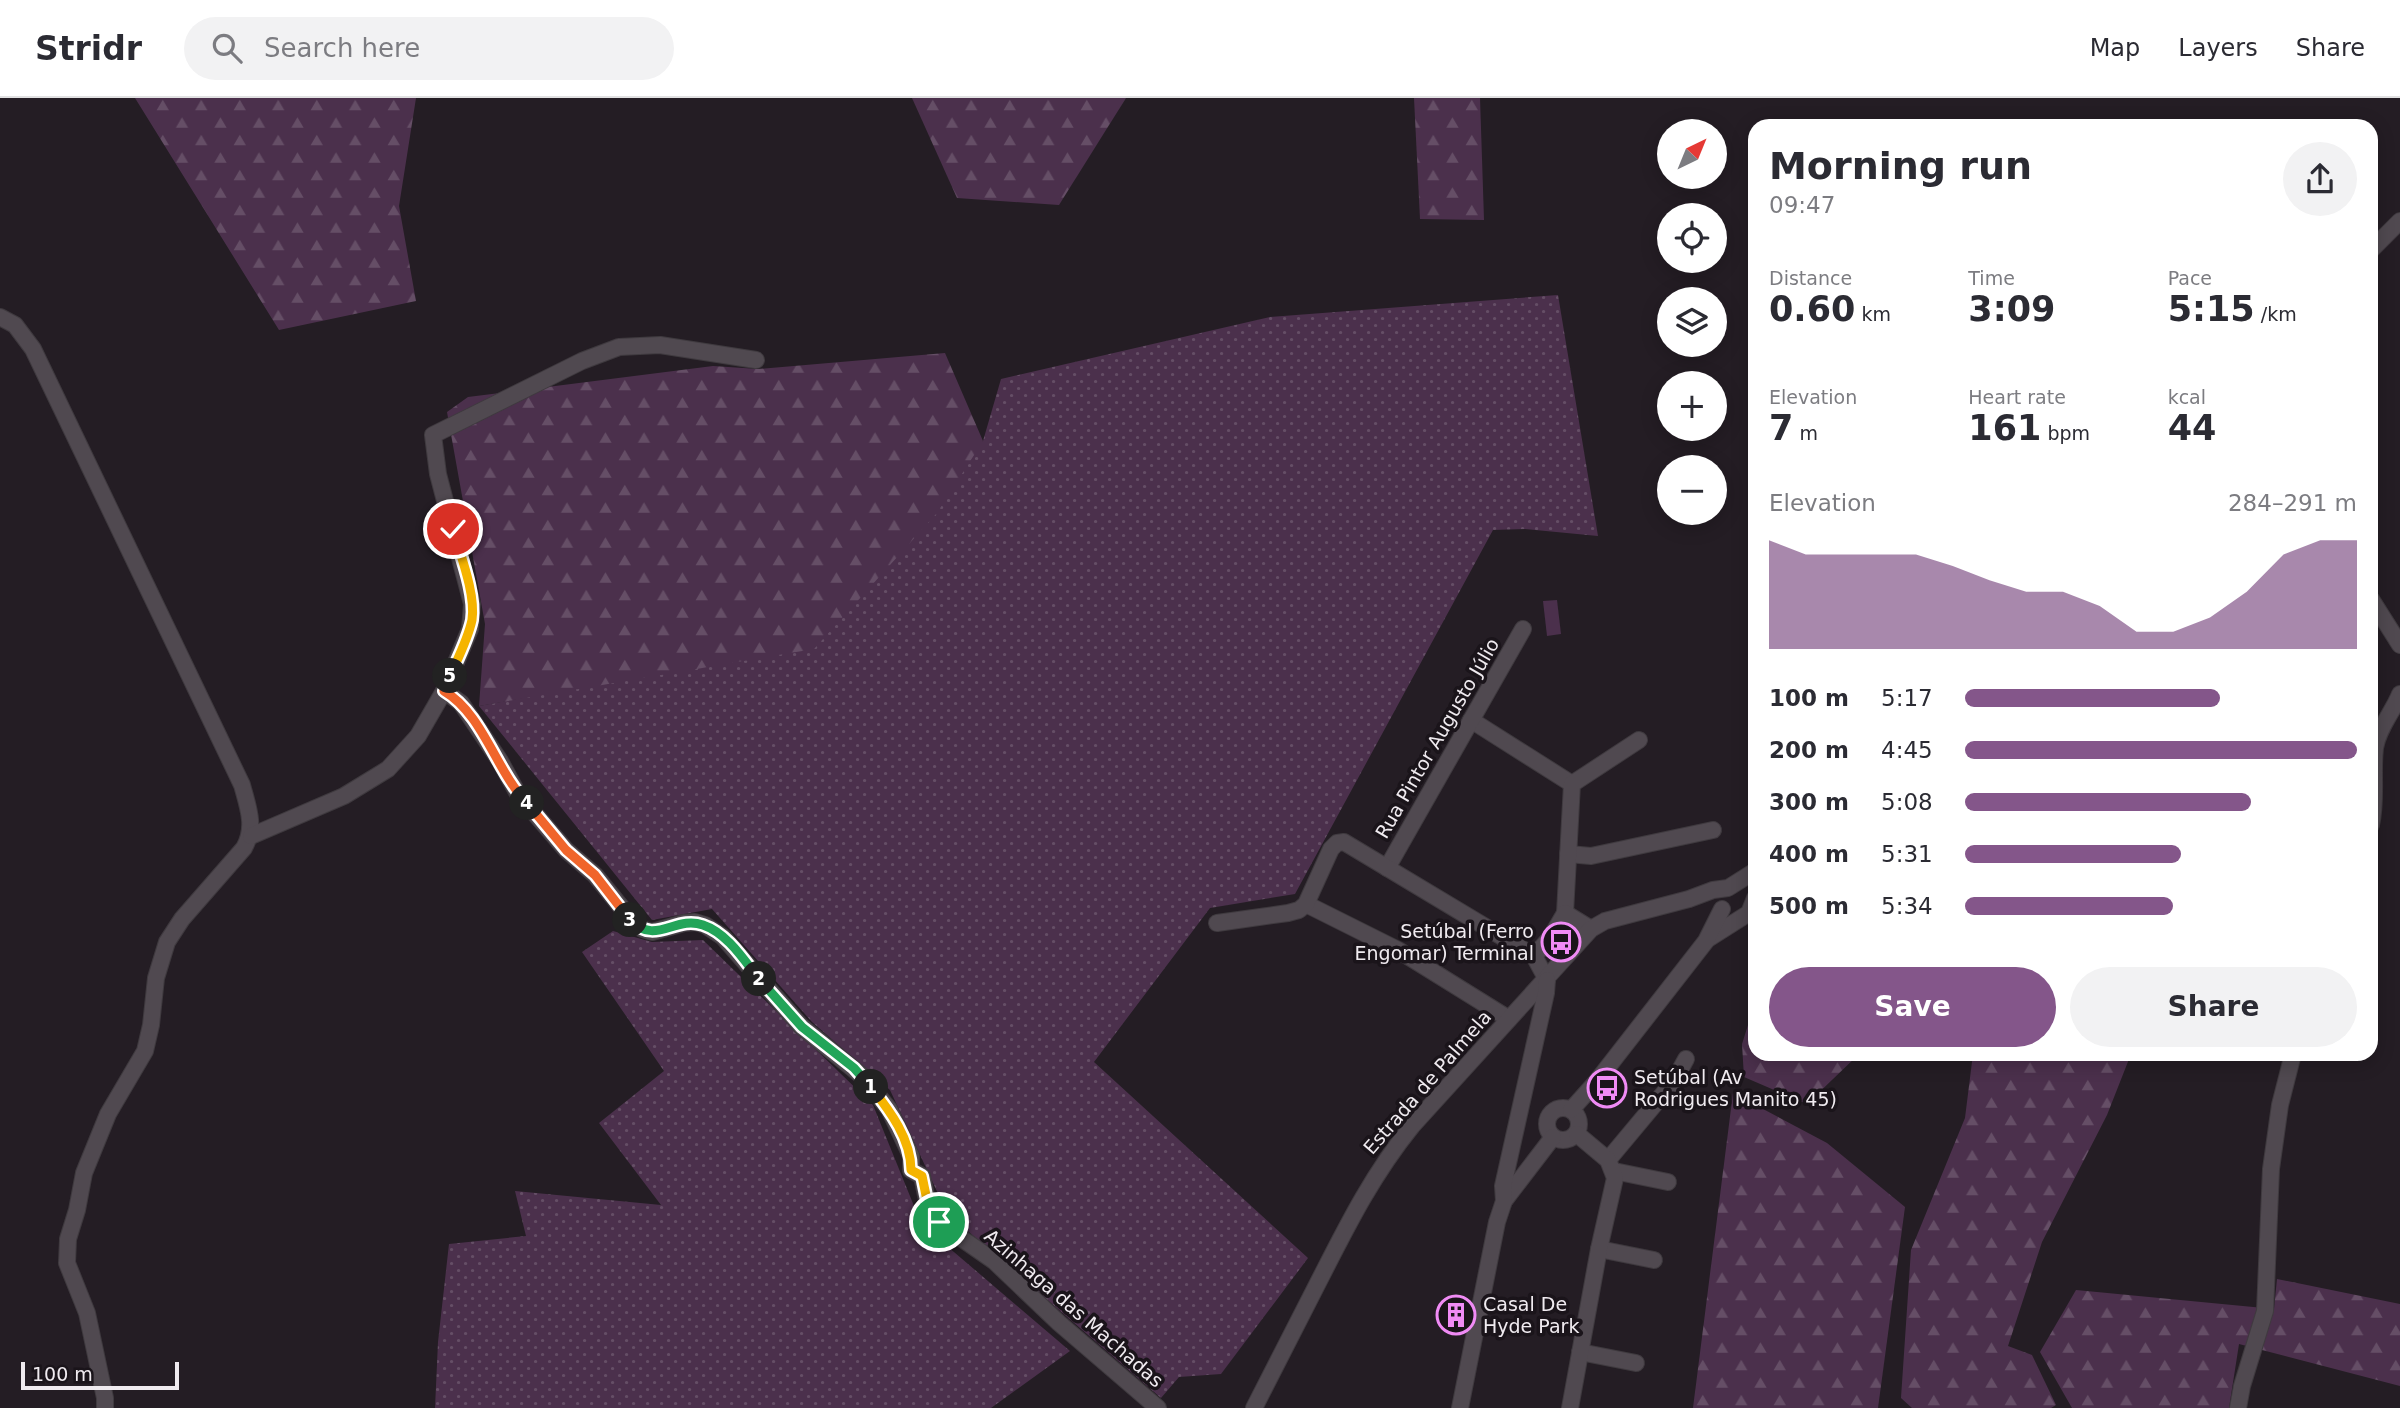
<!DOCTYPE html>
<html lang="en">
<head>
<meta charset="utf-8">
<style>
  :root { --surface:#fff; --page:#f2f2f3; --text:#2b2b33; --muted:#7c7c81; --line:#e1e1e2; --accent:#84568a }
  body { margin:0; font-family:"DejaVu Sans",sans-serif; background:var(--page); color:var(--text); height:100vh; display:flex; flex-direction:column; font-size:26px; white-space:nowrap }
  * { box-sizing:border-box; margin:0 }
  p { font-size:23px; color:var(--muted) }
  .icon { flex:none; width:38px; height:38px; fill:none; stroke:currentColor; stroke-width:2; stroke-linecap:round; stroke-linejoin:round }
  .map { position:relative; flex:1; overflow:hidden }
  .details { position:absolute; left:1748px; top:21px; width:630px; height:942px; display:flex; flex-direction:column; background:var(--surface); border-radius:21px; box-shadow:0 4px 18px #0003 }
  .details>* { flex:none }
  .needle { width:46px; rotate:43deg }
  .tools { position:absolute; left:1657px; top:21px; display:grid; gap:14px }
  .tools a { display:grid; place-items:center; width:70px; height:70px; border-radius:50%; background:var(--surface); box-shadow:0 4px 18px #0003; font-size:35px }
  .scale { position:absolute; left:21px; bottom:18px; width:158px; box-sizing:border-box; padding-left:7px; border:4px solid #f0ebf0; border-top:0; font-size:19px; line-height:24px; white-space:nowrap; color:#f0ebf0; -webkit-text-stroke:5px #1a141a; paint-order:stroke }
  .pin { position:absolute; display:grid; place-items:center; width:60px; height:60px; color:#fff; margin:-30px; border:4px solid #fff; border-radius:50%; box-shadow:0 2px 7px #0007 }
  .km { position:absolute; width:35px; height:35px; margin:-18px; border-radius:50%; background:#222; color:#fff; font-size:19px; line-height:35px; text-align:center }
  .round { display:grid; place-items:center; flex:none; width:74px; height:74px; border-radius:37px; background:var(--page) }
  .head { display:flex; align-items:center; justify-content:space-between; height:119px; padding:0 21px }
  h1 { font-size:38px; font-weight:700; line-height:52px }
  .figures { display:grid; grid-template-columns:repeat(3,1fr); gap:10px; height:119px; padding:7px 21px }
  .figures div { display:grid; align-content:center }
  .figures b { font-size:35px; font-weight:700 }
  .figures small { font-size:19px; font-weight:400 }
  .figures p { font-size:19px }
  .chart { height:196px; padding:14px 21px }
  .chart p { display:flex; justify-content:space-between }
  .chart svg { width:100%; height:126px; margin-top:7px; fill:var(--accent); opacity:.7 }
  .button { display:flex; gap:14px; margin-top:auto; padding:14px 21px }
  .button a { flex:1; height:80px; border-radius:42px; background:var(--accent); color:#fff; font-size:28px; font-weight:700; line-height:80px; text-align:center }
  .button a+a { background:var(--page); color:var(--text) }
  ul { padding:0 21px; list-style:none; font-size:23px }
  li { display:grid; grid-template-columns:112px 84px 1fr; align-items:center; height:52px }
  li i { height:18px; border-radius:9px; background:var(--accent) }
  header { display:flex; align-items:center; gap:42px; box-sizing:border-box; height:98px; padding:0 35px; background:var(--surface); border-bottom:2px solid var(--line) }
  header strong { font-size:33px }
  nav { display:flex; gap:38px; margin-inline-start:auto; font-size:24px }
  .search { width:490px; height:63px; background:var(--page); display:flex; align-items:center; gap:18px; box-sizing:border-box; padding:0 24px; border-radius:38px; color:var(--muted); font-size:26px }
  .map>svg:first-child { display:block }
  .grass { fill:url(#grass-dots) }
  .forest { fill:url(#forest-firs) }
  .garden { fill:#4b304c }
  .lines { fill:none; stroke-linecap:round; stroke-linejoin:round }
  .minor-casing { stroke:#3f3a3f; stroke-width:18 }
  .minor { stroke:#504950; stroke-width:16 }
  .split-1-casing { stroke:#fff; stroke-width:14 }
  .split-2-casing { stroke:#fff; stroke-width:14 }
  .split-3-casing { stroke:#fff; stroke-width:14 }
  .split-4-casing { stroke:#fff; stroke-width:14 }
  .split-5-casing { stroke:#fff; stroke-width:14 }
  .split-6-casing { stroke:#fff; stroke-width:14 }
  .split-1 { stroke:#f5b400; stroke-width:9 }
  .split-2 { stroke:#22a559; stroke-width:9 }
  .split-3 { stroke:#22a559; stroke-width:9 }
  .split-4 { stroke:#f0652b; stroke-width:9 }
  .split-5 { stroke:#f0652b; stroke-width:9 }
  .split-6 { stroke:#f5b400; stroke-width:9 }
  .labels { text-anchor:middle; stroke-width:7; stroke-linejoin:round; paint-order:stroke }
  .street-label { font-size:19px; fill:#f0ebf0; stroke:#1a141a }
  .poi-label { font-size:19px; fill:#f0ebf0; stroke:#1a141a; text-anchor:start }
</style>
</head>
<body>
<header>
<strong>Stridr</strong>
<div class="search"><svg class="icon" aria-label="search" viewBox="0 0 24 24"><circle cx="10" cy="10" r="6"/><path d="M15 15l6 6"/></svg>Search here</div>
<nav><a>Map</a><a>Layers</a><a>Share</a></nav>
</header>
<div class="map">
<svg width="2400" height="1310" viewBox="0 0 2400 1310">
  <defs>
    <pattern id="grass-dots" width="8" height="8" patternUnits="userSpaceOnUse" patternTransform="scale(1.75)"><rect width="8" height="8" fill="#4b304c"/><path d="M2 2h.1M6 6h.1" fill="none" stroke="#654e66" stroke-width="1.8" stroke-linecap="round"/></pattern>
    <pattern id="forest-firs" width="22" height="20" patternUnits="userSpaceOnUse" patternTransform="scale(1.75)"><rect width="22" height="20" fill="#4b304c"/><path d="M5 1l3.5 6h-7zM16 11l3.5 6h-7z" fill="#654e66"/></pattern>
  </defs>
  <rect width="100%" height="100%" fill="#241d24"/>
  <g class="grass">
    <path d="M1558 197 1598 438 1525 431 1493 432 1295 796 1210 810 1094 964 1308 1160 1221 1276 1179 1279 1161 1300 947 1115 890 992 812 924 712 811 652 822 479 608 522 600 983 343 1001 281 1270 219Z"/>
    <path d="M613 833 652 844 703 842 873 1007 914 1108 934 1137 1070 1253 991 1310H435L438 1244 449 1146 526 1138 515 1093 661 1107 599 1025 664 973 582 854Z"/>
  </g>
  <g class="forest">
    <path d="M135 0H416L399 108 416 203 279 232Z"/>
    <path d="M912 0H1126L1059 107 957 100Z"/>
    <path d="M1414 0H1480L1484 122 1420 121Z"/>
    <path d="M945 255 983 343 937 415 814 551 479 608 485 526 447 314 468 299 713 268 758 271Z"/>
    <path d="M1755 905V956H1859L1807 1006 1744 979 1742 946Z"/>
    <path d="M1973 956H2131L2107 1017 2042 1144 2008 1248 2032 1257 2056 1307 2051 1310H1912L1901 1300 1911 1152 1965 1020Z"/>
    <path d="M1733 995 1827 1045 1905 1109 1878 1310H1693Z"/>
    <path d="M2277 1181 2400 1206V1288L2239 1246 2229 1310H2072L2040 1254 2076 1192 2274 1211Z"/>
  </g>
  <path class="garden" d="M1557 502 1561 536 1547 538 1543 503Z"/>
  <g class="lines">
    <defs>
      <g id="minor">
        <path d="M2371 152 2400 123"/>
        <path d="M0 219 15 227 33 251 242 687C248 709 256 729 244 750L182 821 167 844 156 880 151 927 145 953 108 1016 84 1075 77 1112 68 1141 67 1165 87 1215 105 1300V1310"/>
        <path d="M2371 501 2400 547"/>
        <path d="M444 593 461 605 500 663 518 696 566 752 595 777 635 826 642 831 652 834 684 825 695 824 705 827 723 839 801 928 862 978 889 1011 911 1058V1072L922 1078 929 1112 938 1124 994 1163 1059 1225 1158 1310"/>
        <path d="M1471 622 1572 686"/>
        <path d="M2371 727C2377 701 2372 676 2375 650 2378 630 2393 614 2400 596"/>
        <path d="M251 738 344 698 388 671 418 638 444 593 470 531 472 506 438 376 433 337 582 263 619 249 660 247 756 262"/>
        <path d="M1568 756 1591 758 1713 732"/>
        <path d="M1387 770 1523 531"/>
        <path d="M1306 806 1398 852 1509 921"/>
        <path d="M1565 815 1572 686 1639 642"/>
        <path d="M1217 825 1288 815 1299 812 1306 806 1331 751 1337 745 1344 744 1534 858"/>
        <path d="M1708 841 1749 815 1755 800"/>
        <path d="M1547 882 1534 858 1551 839 1565 815 1591 831"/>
        <circle cx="1563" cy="1026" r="16"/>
        <path d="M1571 1012 1597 983 1706 843 1722 811"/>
        <path d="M1608 1062 1674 983 1686 961"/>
        <path d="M1614 1073 1668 1084"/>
        <path d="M1504 1103 1553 1039"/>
        <path d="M1599 1151 1654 1162"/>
        <path d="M1580 1254 1636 1265"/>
        <path d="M1254 1310C1277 1265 1300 1220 1323 1175 1350 1122 1374 1075 1412 1028L1591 831 1605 823 1689 801 1713 792 1728 790 1755 773"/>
        <path d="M1460 1310 1497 1124 1504 1103 1503 1088 1546 895 1547 882"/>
        <path d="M1570 1310 1599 1151 1615 1080 1608 1062 1577 1036"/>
        <path d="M2238 1310 2242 1288 2265 1213 2271 1071 2280 1007 2293 956"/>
      </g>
    </defs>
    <use href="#minor" class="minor-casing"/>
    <use href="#minor" class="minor"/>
  </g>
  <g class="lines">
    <defs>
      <path id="split-1" d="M871 989C890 1013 911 1041 911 1072L922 1078 929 1112 939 1124"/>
      <path id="split-2" d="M759 881 802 929 854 970 871 989"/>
      <path id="split-3" d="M630 822C656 848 675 817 703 827 727 835 744 862 759 881"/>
      <path id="split-4" d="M527 705 566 752 595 777 630 822"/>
      <path id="split-5" d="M450 578 444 593C483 616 496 673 527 705"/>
      <path id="split-6" d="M450 578C458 560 468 541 472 522 476 496 460 456 453 431"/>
    </defs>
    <use href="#split-1" class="split-1-casing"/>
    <use href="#split-2" class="split-2-casing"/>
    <use href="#split-3" class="split-3-casing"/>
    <use href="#split-4" class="split-4-casing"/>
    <use href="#split-5" class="split-5-casing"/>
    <use href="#split-6" class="split-6-casing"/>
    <use href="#split-1" class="split-1"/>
    <use href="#split-2" class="split-2"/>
    <use href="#split-3" class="split-3"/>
    <use href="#split-4" class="split-4"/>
    <use href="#split-5" class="split-5"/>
    <use href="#split-6" class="split-6"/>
  </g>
  <defs>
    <symbol id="bus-ring" viewBox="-11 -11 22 22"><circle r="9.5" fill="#1a141a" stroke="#f08bf5" stroke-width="1.5"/><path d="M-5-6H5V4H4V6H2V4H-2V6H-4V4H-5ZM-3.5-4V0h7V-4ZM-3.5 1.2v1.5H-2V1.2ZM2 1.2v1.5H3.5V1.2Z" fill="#f08bf5"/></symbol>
    <symbol id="building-ring" viewBox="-11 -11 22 22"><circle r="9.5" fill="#1a141a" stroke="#f08bf5" stroke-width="1.5"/><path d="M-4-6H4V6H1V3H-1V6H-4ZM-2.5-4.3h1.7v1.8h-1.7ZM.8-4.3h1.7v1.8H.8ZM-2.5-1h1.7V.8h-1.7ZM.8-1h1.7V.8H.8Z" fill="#f08bf5"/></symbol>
  </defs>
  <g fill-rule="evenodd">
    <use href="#bus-ring" x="1539" y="822" width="44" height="44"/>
    <use href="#bus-ring" x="1585" y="968" width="44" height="44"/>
    <use href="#building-ring" x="1434" y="1195" width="44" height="44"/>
  </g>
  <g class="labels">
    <g class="street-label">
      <text transform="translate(1437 640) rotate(-60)" y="7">Rua Pintor Augusto Júlio</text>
      <text transform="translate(1427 984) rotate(-49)" y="7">Estrada de Palmela</text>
      <text transform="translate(1074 1210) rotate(41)" y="7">Azinhaga das Machadas</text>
    </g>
    <g class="poi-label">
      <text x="1534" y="840" text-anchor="end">Setúbal (Ferro<tspan x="1534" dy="22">Engomar) Terminal</tspan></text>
      <text x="1634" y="986">Setúbal (Av<tspan x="1634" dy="22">Rodrigues Manito 45)</tspan></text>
      <text x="1483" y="1213">Casal De<tspan x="1483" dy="22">Hyde Park</tspan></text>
    </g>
  </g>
</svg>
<div class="tools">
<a><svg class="needle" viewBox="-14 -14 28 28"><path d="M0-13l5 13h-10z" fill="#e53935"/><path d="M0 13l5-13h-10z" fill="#7c7c81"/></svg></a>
<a><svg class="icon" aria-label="locate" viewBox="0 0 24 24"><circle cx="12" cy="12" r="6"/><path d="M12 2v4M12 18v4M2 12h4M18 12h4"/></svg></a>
<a><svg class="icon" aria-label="layers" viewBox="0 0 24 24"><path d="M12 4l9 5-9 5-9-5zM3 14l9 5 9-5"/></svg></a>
<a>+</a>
<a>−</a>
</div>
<div class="scale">100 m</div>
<div class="pin" style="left:939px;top:1124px;background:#1e9e55"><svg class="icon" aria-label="arrive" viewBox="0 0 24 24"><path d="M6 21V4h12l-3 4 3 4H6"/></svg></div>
<div class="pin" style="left:453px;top:431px;background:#d93025"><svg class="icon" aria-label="check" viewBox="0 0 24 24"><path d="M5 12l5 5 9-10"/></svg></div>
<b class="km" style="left:871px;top:989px">1</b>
<b class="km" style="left:759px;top:881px">2</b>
<b class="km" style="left:630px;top:822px">3</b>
<b class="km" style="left:527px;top:705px">4</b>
<b class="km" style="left:450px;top:578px">5</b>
<section class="details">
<div class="head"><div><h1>Morning run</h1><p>09:47</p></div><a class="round"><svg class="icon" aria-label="share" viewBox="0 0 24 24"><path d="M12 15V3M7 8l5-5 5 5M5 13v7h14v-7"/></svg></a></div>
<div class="figures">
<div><p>Distance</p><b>0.60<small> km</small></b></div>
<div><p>Time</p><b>3:09</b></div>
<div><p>Pace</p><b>5:15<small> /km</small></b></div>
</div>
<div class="figures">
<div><p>Elevation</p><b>7<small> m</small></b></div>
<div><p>Heart rate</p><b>161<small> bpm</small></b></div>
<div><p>kcal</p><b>44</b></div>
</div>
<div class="chart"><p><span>Elevation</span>284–291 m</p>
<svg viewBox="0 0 160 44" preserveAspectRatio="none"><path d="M0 44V6L10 11L20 11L30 11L40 11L50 15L60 20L70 24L80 24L90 29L100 38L110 38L120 33L130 24L140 11L150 6L160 6V44z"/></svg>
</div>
<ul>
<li><b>100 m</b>5:17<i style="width:65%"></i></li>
<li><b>200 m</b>4:45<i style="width:100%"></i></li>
<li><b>300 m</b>5:08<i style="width:73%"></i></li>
<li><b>400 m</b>5:31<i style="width:55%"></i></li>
<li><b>500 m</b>5:34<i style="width:53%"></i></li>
</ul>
<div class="button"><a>Save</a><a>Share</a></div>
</section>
</div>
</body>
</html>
